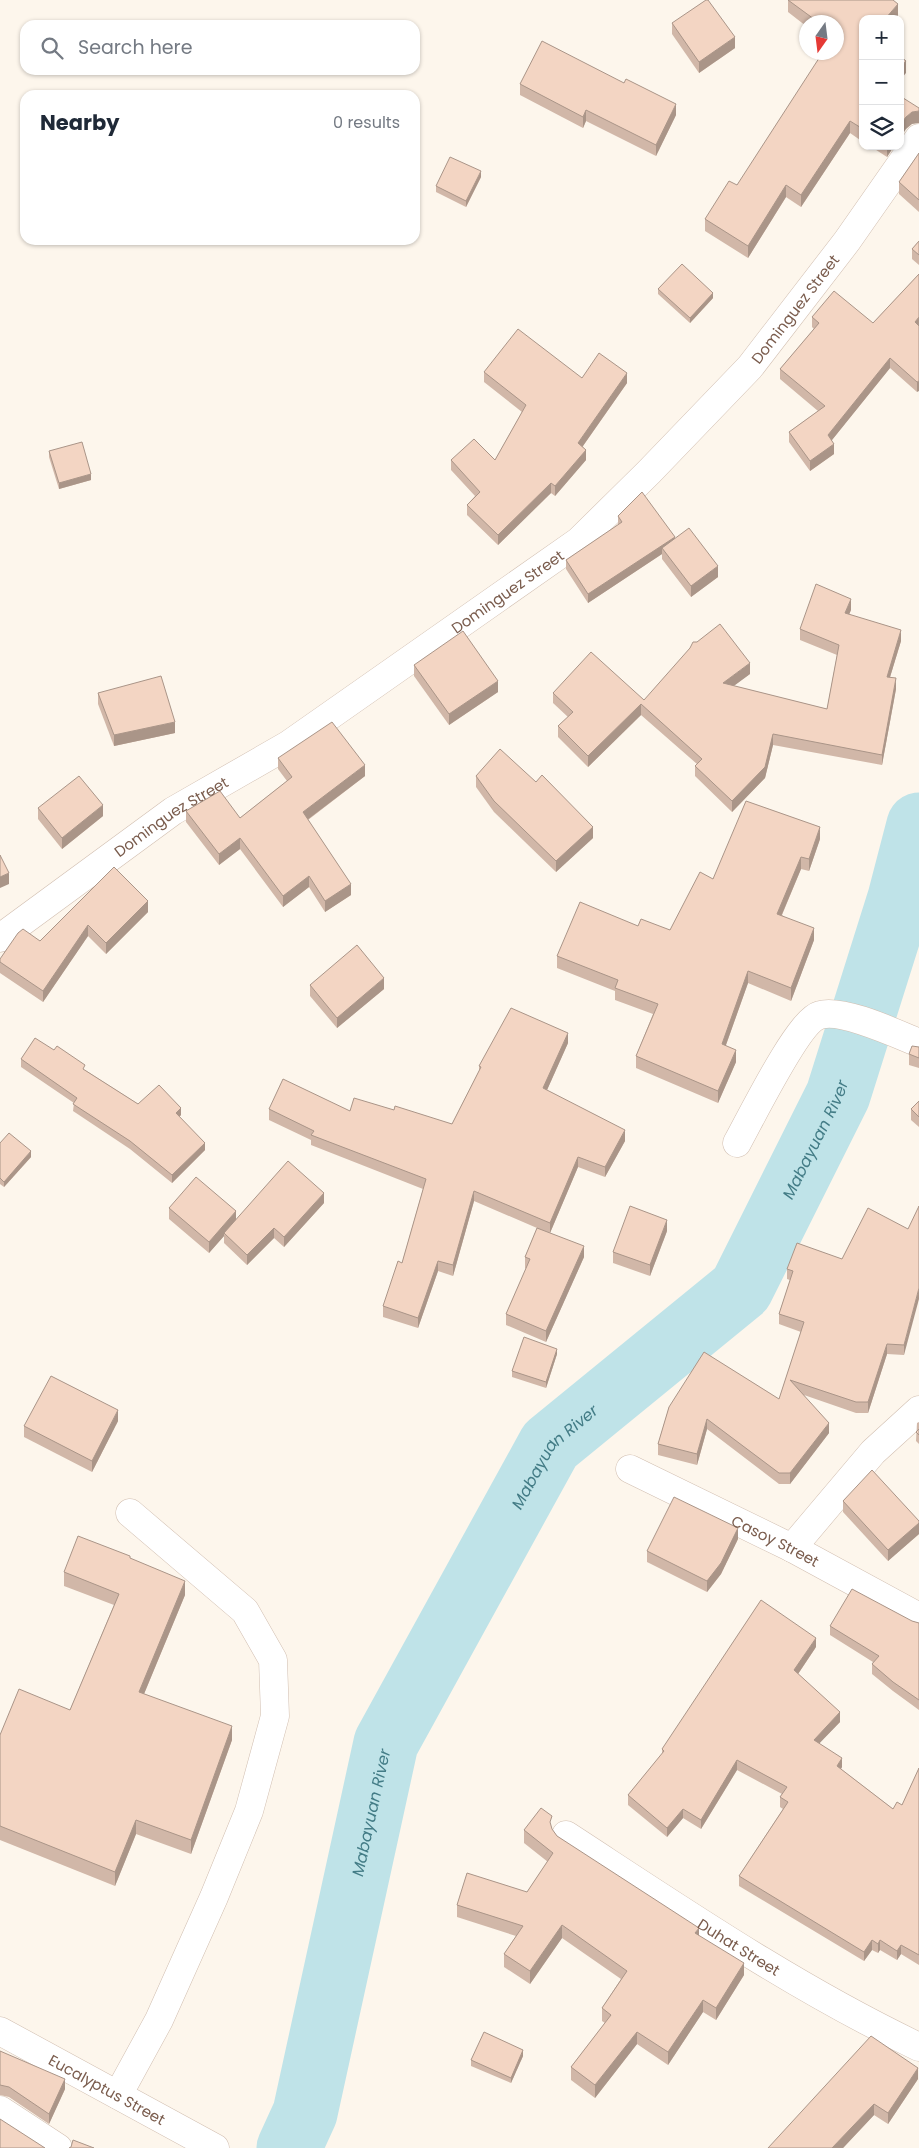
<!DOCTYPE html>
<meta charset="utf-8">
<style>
:root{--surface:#fff;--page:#f2f2f3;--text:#1f2937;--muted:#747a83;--line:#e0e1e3}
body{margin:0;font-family:Poppins,sans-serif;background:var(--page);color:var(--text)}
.controls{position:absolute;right:15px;top:15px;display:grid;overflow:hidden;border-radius:10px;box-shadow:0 1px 4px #0004}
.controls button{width:45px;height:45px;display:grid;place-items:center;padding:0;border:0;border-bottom:1px solid var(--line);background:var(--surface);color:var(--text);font:25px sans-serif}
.compass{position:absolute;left:799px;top:15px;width:45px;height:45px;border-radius:50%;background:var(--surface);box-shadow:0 1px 4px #0004;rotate:194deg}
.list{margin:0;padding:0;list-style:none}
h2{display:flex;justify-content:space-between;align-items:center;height:65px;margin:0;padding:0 20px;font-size:21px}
h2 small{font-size:16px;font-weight:400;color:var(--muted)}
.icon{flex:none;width:28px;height:28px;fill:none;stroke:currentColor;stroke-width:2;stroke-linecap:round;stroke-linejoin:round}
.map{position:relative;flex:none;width:919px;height:2148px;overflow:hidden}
.search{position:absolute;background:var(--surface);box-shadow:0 1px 4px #0004;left:20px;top:20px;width:400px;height:55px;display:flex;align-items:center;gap:12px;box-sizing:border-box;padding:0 18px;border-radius:15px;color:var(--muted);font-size:19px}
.panel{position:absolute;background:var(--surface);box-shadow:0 1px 4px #0004;left:20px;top:90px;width:400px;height:155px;border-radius:15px}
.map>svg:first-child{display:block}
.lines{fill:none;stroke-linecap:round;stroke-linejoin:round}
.river{stroke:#bfe3e8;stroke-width:65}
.minor-casing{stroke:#d1beb0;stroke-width:29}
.minor{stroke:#fff;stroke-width:28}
.wall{fill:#d1b7a8}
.shaded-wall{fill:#aa9588}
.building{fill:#f3d5c3;stroke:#aa9588}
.labels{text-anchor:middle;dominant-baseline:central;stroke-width:5;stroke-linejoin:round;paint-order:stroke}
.street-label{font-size:15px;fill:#7a5c4d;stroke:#fffaf3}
.water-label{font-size:16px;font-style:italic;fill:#437c86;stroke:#fffaf3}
</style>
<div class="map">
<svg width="919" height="2148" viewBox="0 0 919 2148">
<rect width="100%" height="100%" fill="#fdf6ec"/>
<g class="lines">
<path class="river" id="s1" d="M289,2148l16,-35 81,-370 164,-298 191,-156 97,-194 62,-197 19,-73"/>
<defs>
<g id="minor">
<path id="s2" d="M0,938l173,-127 115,-66 291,-204 70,-69 101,-105 97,-126 72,-103"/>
<path d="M737,1143c13,-23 61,-122 83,-128 22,-7 77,19 99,28"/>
<path id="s3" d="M630,1469l162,79 127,69"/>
<path d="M792,1548l81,-96 46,-42"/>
<path id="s4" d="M566,1835c115,75 229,153 353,212"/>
<path id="s5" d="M0,2031l215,117"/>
<path d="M118,2095l41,-75 55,-123 35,-86 26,-95 -2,-56 -28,-49 -115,-98"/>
<path d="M0,2110l58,38"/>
</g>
</defs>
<use href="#minor" class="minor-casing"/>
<use href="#minor" class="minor"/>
</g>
<g class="wall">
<path d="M788,0l110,16 -3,3h-32v123l-13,-9 -49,74 -15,-10 -38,61 -43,-27v-12l32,-34 99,-133v-30h-30v4l-18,-14z"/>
<path d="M672,23l63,25 -36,25 -27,-39z"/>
<path d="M520,84l156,31 -20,41 -70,-35 -3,7 -63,-33z"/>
<path d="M870,146h24l-7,11z"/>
<path d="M919,153v59l-20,-18v-12z"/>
<path d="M481,177l-15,30 -30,-15v-6z"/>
<path d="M919,241v24l-7,-6v-10z"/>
<path d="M919,274l-2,118 -27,-24 -59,73 3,13 -24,17 -21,-29v-10l29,-21 -38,-32v-10l34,-40 -2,-2v-10l61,6z"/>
<path d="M658,289l55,9 -23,25 -32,-29z"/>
<path d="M484,372l98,6 45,5 -44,63 3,14 -31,36 -4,-3 -53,52 -31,-30v-10l8,-9 -24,-26v-10h44l27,-48 -38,-30z"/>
<path d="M49,451l42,29 -32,9 -10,-32z"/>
<path d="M618,516l57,22 43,39 -27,20 -29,-38v-5l-74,49 -22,-34v-9l52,-35z"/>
<path d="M851,610l-2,4 52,27 -11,36 6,12 -14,76 -109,-20 -8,33 -33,34 -37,-36v-10l2,-2 -56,-49 -53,52 -30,-30v-11l10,-9 -15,-14v-10l91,7 106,-26 -17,12 94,23 10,-54 -37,-15v-11z"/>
<path d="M414,665l84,27 -49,33 -35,-49z"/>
<path d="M98,693l77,40 -61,13 -16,-42z"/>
<path d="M278,758l87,18 -57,44 43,75 -26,17 -16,-25 -26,20 -43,-58 -21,16 -33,-43v-11l54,7 47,-37 -9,-12z"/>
<path d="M476,776l117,62 -37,34 -62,-60 -18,-25z"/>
<path d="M38,808l65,8 -41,33 -24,-30z"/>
<path d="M820,839l-11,32 -8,-2 -19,46 32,25 -23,61 -43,-18 -22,62 10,17 -18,41 -82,-35v-12l17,-42 -38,-14v-9l-58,-23v-12l81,-30 32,4 43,-51z"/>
<path d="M114,867l34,45 -42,42 -18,-18 -45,66 -43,-29v-14l40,-18z"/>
<path d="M310,985l74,4 -47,39 -27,-32z"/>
<path d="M568,1043l-21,47 78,51 -20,36 -27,-10 -28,66 34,24 -38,85 -40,-17v-11l20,-45 -1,-1v-11l12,-29 -63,-27 -21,75 -15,-5 -20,57 -35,-11v-11l19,-43 21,-74 -112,-44v-5l-42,-20v-11l81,2 44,-1 58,14 27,-53v-5z"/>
<path d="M919,1047v21l-10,-3v-11z"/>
<path d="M21,1059l64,11 53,34 43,11 -2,2 26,33 -33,33 -42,-34 -57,-38 1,-8 -53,-36z"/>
<path d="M919,1101v26l-8,-7v-11z"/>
<path d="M0,1143l31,14 -27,30 -4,-3z"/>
<path d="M324,1203l-40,44 -10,-9 -27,27 -23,-22v-7l-15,17 -40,-34v-11l67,12z"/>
<path d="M908,1229l-4,126 -17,-1 -19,59h-12l-52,-18 25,38 -39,51h-11l-72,-55 -10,36 -39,-10v-11l11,-37 110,-8 22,-67 -22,-8v-10l11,-34 -3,-1v-10l55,-10z"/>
<path d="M667,1231l-17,45 -37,-13v-11z"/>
<path d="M557,1354l-11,34 -34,-11v-6z"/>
<path d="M118,1421l-26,51 -68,-35v-11z"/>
<path d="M919,1422v22l-3,-3 1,-18z"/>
<path d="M843,1501l76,20v13l-31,27 -45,-49z"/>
<path d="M738,1539l-17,35 -14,18 -60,-30v-11z"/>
<path d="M130,1558l55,37 -41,99 88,46 -41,114 -55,-20 -21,52 -115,-46v-105l70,-25 44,-105 -50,-19v-14z"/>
<path d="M912,1621l7,2v87l-26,-19 -21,-17v-10l1,-2 -43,-27v-9z"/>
<path d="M816,1647l-18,27 42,48 -21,21 23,24 -1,2 52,40 9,-4 17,-37v197l-18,-11 -4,6 -17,-10 -2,3 -6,-3 -8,11 -125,-75v-10l44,-67 -3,-2v-10l2,-3 -45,-24 -36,59 -18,-11 -16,19 -39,-32v-10l34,-41v-5z"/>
<path d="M552,1829l5,7 142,100 45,39 -28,45 -13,-8 -35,53 -31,-21 -42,54 -24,-18v-13l34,-44 -3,-2v-13l19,-29 -59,-41 -32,46 -26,-17v-13l12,-18 -59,-19v-12l70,-13 21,-30 -24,-19v-13z"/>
<path d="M0,2051l65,38 -16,35 -40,-27 -9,-2z"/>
<path d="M523,2056l-12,27 -40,-17v-6z"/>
<path d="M918,2079l-30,45 -14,-9 -31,33h-75z"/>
</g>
<g class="shaded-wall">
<path d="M898,4v12l-3,3h-10z"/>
<path d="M735,37v11l-36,25v-11z"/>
<path d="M906,61v12l-6,7v-12z"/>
<path d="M676,104v11l-20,41v-11z"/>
<path d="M586,110v11l-3,7v-11z"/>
<path d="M919,111v12l-7,1 -6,5 -6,9v-13l6,-8 6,-5z"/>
<path d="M850,121v12l-49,74v-12z"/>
<path d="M887,146h7l-7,11z"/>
<path d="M481,171v6l-15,30v-6z"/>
<path d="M786,185v12l-38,61v-12z"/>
<path d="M713,293v5l-23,25v-5z"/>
<path d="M919,317v10l-4,-5z"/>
<path d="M890,358v10l-62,77v-10z"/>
<path d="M627,373v10l-49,70v-10z"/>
<path d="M919,381v10l-2,1v-10z"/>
<path d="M834,444v10l-24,17v-10z"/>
<path d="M586,450v10l-31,36v-10z"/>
<path d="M91,474v6l-32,9v-6z"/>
<path d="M551,483v10l-53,52v-10z"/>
<path d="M675,537v9l-13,2v6l-74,49v-9z"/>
<path d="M718,566v11l-27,20v-11z"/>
<path d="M851,599v11l-6,14v-11z"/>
<path d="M901,630v11l-14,46v-10z"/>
<path d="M750,663v11l-27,20v-11z"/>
<path d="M896,678v11l-14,76v-10z"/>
<path d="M498,681v11l-49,33v-11z"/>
<path d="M641,704v11l-53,52v-11z"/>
<path d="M175,722v11l-61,13v-11z"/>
<path d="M773,734v11l-8,33 -33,34v-11z"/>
<path d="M365,765v11l-62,47v-11z"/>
<path d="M103,805v11l-41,33v-11z"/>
<path d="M593,827v11l-37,34v-11z"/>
<path d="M820,827v12l-11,32v-12z"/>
<path d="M240,838v11l-21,16v-11z"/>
<path d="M801,857v12l-24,57v-12z"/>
<path d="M9,873v11l-9,4v-11z"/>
<path d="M309,876v11l-26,20v-11z"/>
<path d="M351,884v11l-26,17v-11z"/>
<path d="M148,901v11l-42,42v-11z"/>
<path d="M88,925v11l-45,66v-11z"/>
<path d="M814,928v12l-23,61v-13z"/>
<path d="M748,971v12l-26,73v-12z"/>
<path d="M384,978v11l-47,39v-10z"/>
<path d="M568,1033v10l-25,56v-11z"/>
<path d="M736,1050v12l-18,41v-12z"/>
<path d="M181,1108v7l-5,5v-7z"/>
<path d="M625,1130v11l-20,36v-10z"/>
<path d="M205,1143v7l-33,33v-8z"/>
<path d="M31,1151v6l-27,30v-5z"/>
<path d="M578,1157v10l-28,66v-10z"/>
<path d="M474,1191v10l-21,75v-11z"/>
<path d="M324,1193v10l-40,44v-10z"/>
<path d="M236,1211v11l-12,11v3l-15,17v-11z"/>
<path d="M667,1220v11l-17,45v-11z"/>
<path d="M274,1228v10l-27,27v-10z"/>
<path d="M584,1246v11l-38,85v-11z"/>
<path d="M438,1261v10l-20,57v-10z"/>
<path d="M919,1288v11l-15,56v-10z"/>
<path d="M887,1344v10l-19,59v-11z"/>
<path d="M557,1349v5l-11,34v-6z"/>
<path d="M118,1410v11l-26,51v-11z"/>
<path d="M707,1419v10l-10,36v-11z"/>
<path d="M829,1423v10l-39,51v-11z"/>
<path d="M919,1523v11l-31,27v-11z"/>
<path d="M738,1528v11l-17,35 -14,18v-11z"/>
<path d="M185,1581v14l-46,111v-14z"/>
<path d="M816,1638v9l-22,33v-10z"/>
<path d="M840,1712v10l-26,27v-9z"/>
<path d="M232,1726v14l-41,114v-14z"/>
<path d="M842,1758v9l-5,8v-9z"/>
<path d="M737,1760v10l-36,59v-9z"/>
<path d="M683,1809v9l-16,19v-9z"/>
<path d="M136,1820v14l-21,52v-14z"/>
<path d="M562,1925v13l-32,46v-13z"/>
<path d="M699,1928v12l-4,-7z"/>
<path d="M872,1940v10l-8,11v-9z"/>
<path d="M880,1940v10l-2,3v-9z"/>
<path d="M901,1945v9l-4,6v-9z"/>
<path d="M744,1963v12l-28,45v-12z"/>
<path d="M703,2000v12l-35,53v-13z"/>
<path d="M637,2032v12l-42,54v-13z"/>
<path d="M523,2050v6l-12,27v-5z"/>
<path d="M918,2068v11l-30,45v-11z"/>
<path d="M65,2079v10l-16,35v-10z"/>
<path d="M874,2104v11l-31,33h-11z"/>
</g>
<g class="building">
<path d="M706,0h2l27,37 -36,25 -27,-39z"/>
<path d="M788,0h105l5,4 -13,15h-22v110l-13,-8 -49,74 -15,-10 -38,61 -43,-27 24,-38 8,4 86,-133h13v-30h-18z"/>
<path d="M542,41l82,42 2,-4 50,25 -20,41 -70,-35 -3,7 -63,-33z"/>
<path d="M900,56l6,5 -6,7z"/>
<path d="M900,96l19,12v3l-7,1 -6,5 -6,8z"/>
<path d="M919,153v47l-20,-18z"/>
<path d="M450,157l31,14 -15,30 -30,-15z"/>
<path d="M919,241v14l-7,-6z"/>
<path d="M682,264l31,29 -23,25 -32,-29z"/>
<path d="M919,274v43l-4,5 4,4v55l-2,1 -27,-24 -62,77 6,9 -24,17 -21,-29 36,-26 -45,-37 39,-46 -7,-6 22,-26 39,32z"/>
<path d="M518,329l64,49 17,-25 28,20 -49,70 8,7 -31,36 -4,-3 -53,52 -31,-30 13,-13 -29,-32 23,-21 21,21 31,-55 -42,-33z"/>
<path d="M82,442l9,32 -32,9 -10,-32z"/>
<path d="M642,492l33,45 -87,57 -22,-34 56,-38 -4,-6z"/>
<path d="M689,528l29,38 -27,20 -29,-38z"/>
<path d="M816,584l35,15 -6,14 56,17 -14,47 9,1 -14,77 -109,-21 -8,33 -33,34 -37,-35 7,-7 -61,-55 -53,52 -30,-30 15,-14 -20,-19 38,-41 53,48 46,-52 3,-6h4l23,-18 30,39 -27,20 104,26 12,-64 -39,-16z"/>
<path d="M463,631l35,50 -49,33 -35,-49z"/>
<path d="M161,676l14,46 -61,13 -16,-42z"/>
<path d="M332,722l33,43 -62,47 48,72 -26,17 -16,-25 -26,20 -43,-58 -21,16 -33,-43 34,-20 20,27 52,-41 -14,-19z"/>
<path d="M500,749l36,33 6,-7 51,52 -37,34 -62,-60 -18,-25z"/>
<path d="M79,776l24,29 -41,33 -24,-30z"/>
<path d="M746,801l74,26 -11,32 -8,-2 -24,57 37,14 -23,60 -43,-17 -26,73 14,6 -18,41 -82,-35 22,-52 -43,-16 3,-8 -61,-24 23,-54 58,24 3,-7 29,11 30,-58 13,7z"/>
<path d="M0,855l9,18 -9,4z"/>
<path d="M114,867l34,34 -42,42 -18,-18 -45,66 -43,-29v-3l18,-26 5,-4 17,12z"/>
<path d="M357,945l27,33 -47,40 -27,-33z"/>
<path d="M511,1008l57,25 -25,55 82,42 -20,37 -27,-10 -28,66 -76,-32 -21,74 -15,-4 -20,57 -35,-12 15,-45 4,2 24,-84 -115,-44 3,-4 -45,-22 14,-30 67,32 4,-13 40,12 1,-4 57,18 29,-57 -2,-1z"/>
<path d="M35,1038l19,12 3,-4 28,19 -2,4 55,35 21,-19 22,23 -5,5 29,30 -33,32 -42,-34 -57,-37 4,-6 -56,-39z"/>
<path d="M912,1046l7,1v11l-10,-4z"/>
<path d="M919,1101v16l-8,-8z"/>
<path d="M9,1133l22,18 -27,31 -4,-4v-35z"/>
<path d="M288,1161l36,32 -40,44 -10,-9 -27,27 -23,-22z"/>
<path d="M196,1177l40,34 -27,31 -40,-34z"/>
<path d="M630,1206l37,14 -17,45 -37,-13z"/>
<path d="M919,1206v82l-15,57 -17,-1 -19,58h-12l-66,-22 39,43 -39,50h-11l-72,-54 -10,35 -39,-10 11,-37 35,-55 75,47 25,-77 -25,-8 14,-43 -6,-2 10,-26 45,16 26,-51 40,21z"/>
<path d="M537,1228l47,18 -38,85 -40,-17 24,-55 -5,-2z"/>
<path d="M524,1337l33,12 -11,33 -34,-11z"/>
<path d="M51,1376l67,34 -26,51 -68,-35z"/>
<path d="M919,1429v6l-3,-3z"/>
<path d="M872,1470l47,51v2l-31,27 -45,-49z"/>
<path d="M674,1497l64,31 -17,35 -14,18 -60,-30z"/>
<path d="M78,1536l52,20v2l55,23 -46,111 93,34 -41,114 -55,-20 -21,52 -115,-46v-91l19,-46 51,21 49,-116 -55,-22z"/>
<path d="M852,1589l60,32 7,2v77l-26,-18 -21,-18 7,-8 -49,-30z"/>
<path d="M761,1600l55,38 -22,32 46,42 -26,28 28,18 -5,8 56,43 4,-7 5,3 17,-37v187l-18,-10 -4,6 -17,-11 -2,4 -6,-4 -8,12 -125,-76 49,-74 -8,-5 7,-10 -50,-27 -36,60 -18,-11 -16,19 -39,-33 36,-44 -2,-2z"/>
<path d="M541,1808l11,8 -2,6 2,7 5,7 142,92 -4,5 49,30 -28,45 -13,-8 -35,52 -31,-20 -42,53 -24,-18 40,-52 -9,-7 25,-37 -65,-46 -32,46 -26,-17 19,-28 -66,-21 10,-32 60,19 26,-39 -29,-23z"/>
<path d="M484,2032l39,18 -12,28 -40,-18z"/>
<path d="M871,2036l47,32 -30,45 -14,-9 -42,44h-64z"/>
<path d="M0,2051l65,28 -16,35 -40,-27 -9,-2z"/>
<path d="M0,2119l45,29h-45z"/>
<path d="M73,2140l21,8h-25l2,-1z"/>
</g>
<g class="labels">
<g class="street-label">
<text stroke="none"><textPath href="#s2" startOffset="1020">Dominguez Street</textPath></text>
<text stroke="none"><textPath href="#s2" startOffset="615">Dominguez Street</textPath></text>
<text stroke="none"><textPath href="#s2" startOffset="210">Dominguez Street</textPath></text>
<text stroke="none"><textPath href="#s3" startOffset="162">Casoy Street</textPath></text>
<text stroke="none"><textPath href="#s4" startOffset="206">Duhat Street</textPath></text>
<text stroke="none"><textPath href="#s5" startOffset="122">Eucalyptus Street</textPath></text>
</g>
<g class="water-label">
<text stroke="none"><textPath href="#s1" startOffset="1171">Mabayuan River</textPath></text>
<text stroke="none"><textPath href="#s1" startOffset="751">Mabayuan River</textPath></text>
<text stroke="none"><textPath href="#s1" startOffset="346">Mabayuan River</textPath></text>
</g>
</g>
</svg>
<div class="controls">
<button>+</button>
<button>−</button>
<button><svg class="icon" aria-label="layers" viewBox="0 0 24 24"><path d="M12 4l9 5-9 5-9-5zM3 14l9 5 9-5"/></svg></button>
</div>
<svg class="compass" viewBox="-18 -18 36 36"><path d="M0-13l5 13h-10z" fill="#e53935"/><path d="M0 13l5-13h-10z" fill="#747a83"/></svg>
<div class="search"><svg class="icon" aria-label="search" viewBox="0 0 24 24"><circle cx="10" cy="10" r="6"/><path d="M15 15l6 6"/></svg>Search here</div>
<section class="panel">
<h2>Nearby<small>0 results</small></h2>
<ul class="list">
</ul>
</section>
</div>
